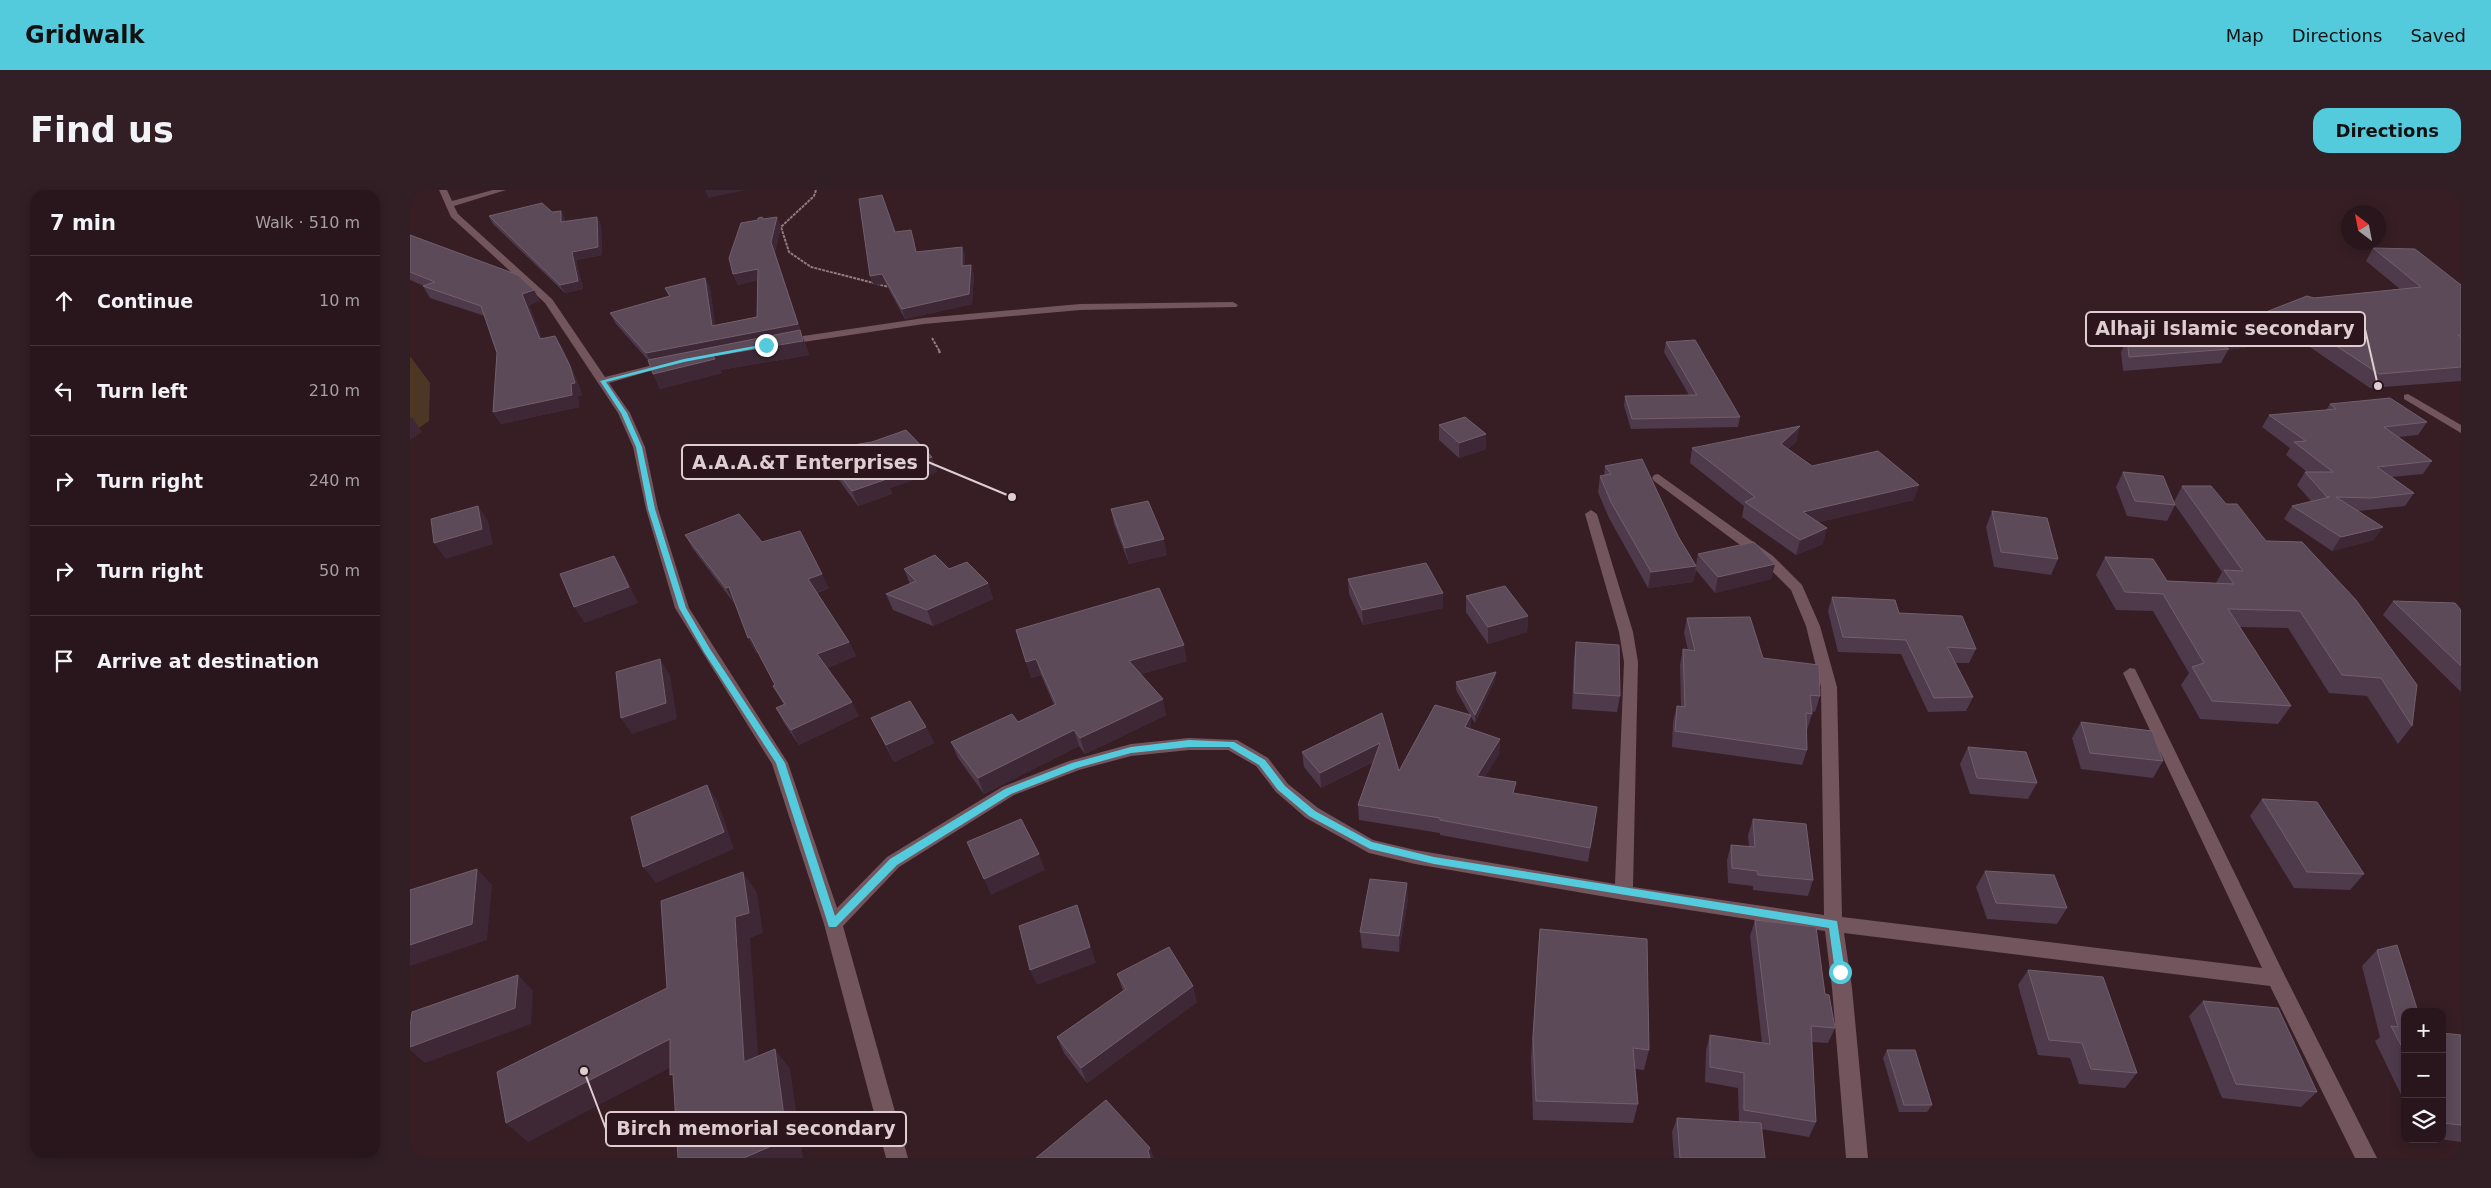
<!DOCTYPE html>
<meta charset="utf-8">
<style>
:root{--surface:#29161c;--page:#311f25;--text:#f1f3f6;--muted:#a59fa3;--line:#45353b;--accent:#54cadd}
body{margin:0;font-family:"DejaVu Sans",sans-serif;background:var(--page);color:var(--text)}
.controls{position:absolute;right:15px;bottom:15px;display:grid;overflow:hidden;border-radius:10px;box-shadow:0 2px 12px #0003}
.controls button{width:45px;height:45px;display:grid;place-items:center;padding:0;border:0;border-bottom:1px solid var(--line);background:var(--surface);color:var(--text);font:25px sans-serif}
.compass{position:absolute;left:1931px;top:15px;width:45px;height:45px;border-radius:50%;background:var(--surface);box-shadow:0 2px 12px #0003;rotate:328deg}
.stop{position:absolute;width:15px;height:15px;margin:-11px;border:4px solid #54cadd;border-radius:50%;background:#fff}
.stop.end{background:#54cadd;border-color:#fff;box-shadow:0 1px 5px #0008}
.list{margin:0;padding:0;list-style:none}
h2{display:flex;justify-content:space-between;align-items:center;height:65px;margin:0;padding:0 20px;font-size:21px}
h2 small{font-size:16px;font-weight:400;color:var(--muted)}
.list li{display:grid;grid-template-columns:32px 1fr auto;gap:15px;align-items:center;box-sizing:border-box;height:90px;padding:0 20px;border-top:1px solid var(--line)}
.list b{display:block;font-size:19px;white-space:nowrap}
.list em{font-size:16px;font-style:normal;color:var(--muted)}
.icon{flex:none;width:28px;height:28px;fill:none;stroke:currentColor;stroke-width:2;stroke-linecap:round;stroke-linejoin:round}
.map{position:relative;flex:none;width:2051px;height:968px;overflow:hidden;border-radius:15px}
header{display:flex;align-items:center;gap:30px;box-sizing:border-box;height:70px;padding:0 25px;background:var(--accent);color:#111}
header strong{font-size:24px}
nav{display:flex;gap:28px;margin-inline-start:auto;font-size:18px}
.intro{display:flex;align-items:center;justify-content:space-between;box-sizing:border-box;height:120px;padding:0 30px}
h1{margin:0;font-size:35px}
.button{padding:12px 22px;border-radius:15px;background:var(--accent);color:#111;font-size:18px;font-weight:700}
main{display:flex;gap:30px;padding:0 30px}
aside{flex:1;background:var(--surface);border-radius:15px;box-shadow:0 2px 12px #0003}
.map>svg:first-child{display:block}
.green{fill:#4c3724}
.lines{fill:none;stroke-linecap:round;stroke-linejoin:round}
.path-far1{stroke:#907b81;stroke-width:2;stroke-dasharray:3 1;stroke-linecap:butt}
.path{stroke:#907b81;stroke-width:2.5;stroke-dasharray:4 2;stroke-linecap:butt}
.minor{fill:#72555d;fill-rule:evenodd}
.wall{fill:#4e3a4b}
.shaded-wall{fill:#3e2836}
.building{fill:#5d4a59;stroke:#725e6c}
.route{fill:#54cadd}
.leader{fill:none;stroke:#decdd1;stroke-width:2}
.callout-dot{fill:#decdd1;stroke:#2c151c;stroke-width:2}
.callout{fill:#2c151c;stroke:#decdd1;stroke-width:2}
.callout-label{font-size:19px;text-anchor:middle;font-weight:bold;fill:#decdd1}
</style>
<header>
<strong>Gridwalk</strong>
<nav><a>Map</a><a>Directions</a><a>Saved</a></nav>
</header>
<div class="intro"><h1>Find us</h1><a class="button">Directions</a></div>
<main>
<aside>
<h2>7 min<small>Walk · 510 m</small></h2>
<ul class="list">
<li><svg class="icon" aria-label="ahead" viewBox="0 0 24 24"><path d="M12 20V5M6 11l6-6 6 6"/></svg><div><b>Continue</b></div><em>10 m</em></li>
<li><svg class="icon" aria-label="left" viewBox="0 0 24 24"><path d="M17 20v-9H6M10 6l-5 5 5 5"/></svg><div><b>Turn left</b></div><em>210 m</em></li>
<li><svg class="icon" aria-label="right" viewBox="0 0 24 24"><path d="M7 20v-9h11M14 6l5 5-5 5"/></svg><div><b>Turn right</b></div><em>240 m</em></li>
<li><svg class="icon" aria-label="right" viewBox="0 0 24 24"><path d="M7 20v-9h11M14 6l5 5-5 5"/></svg><div><b>Turn right</b></div><em>50 m</em></li>
<li><svg class="icon" aria-label="arrive" viewBox="0 0 24 24"><path d="M6 21V4h12l-3 4 3 4H6"/></svg><div><b>Arrive at destination</b></div></li>
</ul>
</aside>
<div class="map">
<svg width="2051" height="968" viewBox="0 0 2051 968">
<rect width="100%" height="100%" fill="#371e25"/>
<path class="green" d="M0,166l20,27 -1,38 -19,13z"/>
<g class="lines">
<g class="path-far1">
<path d="M406,0l-2,6 -33,31 8,25 22,15 78,20"/>
<path d="M522,148l8,14"/>
</g>
<path class="path" d="M529,161l1,2"/>
<g class="minor">
<path d="M29,0h8l5,11 41,-11h13l-52,16 4,8 94,85 53,78 64,-16 5,3 -65,19 21,30 15,34 13,62 31,99 99,155 49,145 50,-51 115,-70 67,-26 62,-17 58,-6 48,2 31,18 20,26 30,24 55,32 42,10 200,34 9,-222 -5,-30 -34,-118 6,-4 6,4 36,118 5,30 -5,225 191,28 -3,-228 -15,-61 -15,-36 -28,-28 -109,-81 -2,-3 2,-3 4,-1 115,82 29,29 18,41 17,61 5,230 420,51 -139,-295 7,-5 5,1 148,303 94,186h-22l-85,-172 -426,-53 8,55 16,170h-22l-14,-170 -7,-57 -201,-31 -209,-36 -46,-11 -63,-35 -30,-26 -20,-26 -28,-16h-39l-58,6 -52,14 -65,25 -115,72 -56,59 65,232h-22l-62,-234 -52,-160 -97,-156 -29,-99 -13,-62 -15,-34 -73,-110 -94,-86z"/>
<path d="M823,112l5,3 -2,2 -156,3 -156,14 -141,21 -5,-3 5,-3 141,-21 156,-14z"/>
<path d="M1998,204l53,31v8l-57,-34v-4z"/>
</g>
</g>
<g class="wall">
<path d="M142,22l13,6v4l36,2 1,31 -26,5 7,29 -18,4 -72,-69 -4,-8z"/>
<path d="M367,27l4,10 -6,25 27,83 7,20 -89,15 2,3 -62,16 -12,-29 -32,-36 -6,-11 59,-17 -4,-8 40,-10 5,10 5,37 42,-8v-37l-19,5 -5,-11 30,-55z"/>
<path d="M485,42l19,7 2,13 46,-5 3,9v10l9,9 -2,29 -67,15 -19,-35 -12,1 -4,-9z"/>
<path d="M0,45l130,66 -11,4 13,34 20,8 14,31 6,17 -4,1 1,11 -78,17 -8,-12 4,-59 -12,-37 -55,-18 -7,-12h1l-14,-6z"/>
<path d="M1963,58l88,37v96l-91,7 -72,-49 -70,11 -7,13 -98,8 -2,-19 6,-14 91,3 7,-13 89,-30 86,-9 -34,-28z"/>
<path d="M1256,152l74,75 -2,10 -107,2 -7,-23 1,-10 64,-1 -25,-43z"/>
<path d="M1920,214l97,18 -9,13 -19,2 33,24 -9,13 -31,3 22,16 -9,13 -47,5 16,29 -42,11 -48,-32 8,-13 19,-5 -14,-16 8,-13h2l-21,-17 4,-7 -28,-21 7,-12 57,-5z"/>
<path d="M1029,235l47,24 -27,9 -20,-18z"/>
<path d="M1387,251l-9,8 24,17 102,34 -95,22 4,22 -27,11 -54,-38 2,-11 -54,-43 2,-15z"/>
<path d="M411,260l111,7 5,15 -47,16 2,6 -34,12 -30,-41z"/>
<path d="M1195,276l73,70 18,29 2,-11 77,10 -4,15 -56,14 -19,-23 -3,12 -45,6 -39,-70 -11,-26 2,-16h4z"/>
<path d="M1713,282l51,30 8,-16 44,18 40,37 36,1 110,184 -14,18 -31,-48 -38,-3 -41,-65 -48,-1 51,79 -13,18 -78,-5 -19,-34 8,-12 -36,-62 -37,-1 -20,-35 9,-18 62,24 49,2 6,-11 -47,-67 -8,16 -40,-5 -11,-29z"/>
<path d="M701,319l56,46 -38,9 -15,-40z"/>
<path d="M1582,321l66,48 -7,16 -57,-8 -8,-40z"/>
<path d="M275,345l77,7 67,46 -12,5 32,49 7,14 -29,12 32,48 -60,29 -15,-22 -8,-15 8,-3 -11,-19 2,-1 -17,-33 -2,1 -8,-15 -14,-36v1l-41,-54z"/>
<path d="M494,379h45l39,14 5,16 -60,27 -40,-16 -7,-16 24,-10z"/>
<path d="M938,389l95,29 -80,17 -14,-31z"/>
<path d="M1056,406l62,20 -1,16 -39,12 -22,-32z"/>
<path d="M1422,407l67,16 77,36 -7,14h-14l18,34 -7,14 -38,1 -27,-58 -63,-2 -10,-41z"/>
<path d="M1983,411l68,9v82l-78,-77z"/>
<path d="M1277,428l76,40 57,38 -5,16 -4,-1 1,3 -5,16v20l-5,15 -130,-18 1,-25 4,-16 4,1 -1,-42 3,-16 5,1 -4,-17z"/>
<path d="M606,440l171,31 -46,13 25,41 -81,39 -6,-8 -95,48 -26,-36 -7,-16 67,-20 36,-17 -13,-30 -10,3z"/>
<path d="M1166,452l44,54 -3,16 -45,-3 2,-51z"/>
<path d="M1086,482l-1,8 -20,43 -4,-6v12l29,10 -1,15 -14,23 30,17 80,28 -7,40 -148,-27v-2l-81,-13 -1,-15 15,-43 -52,26 -17,-21 -2,-15 80,-39 17,58 71,-56 -14,-25v-8z"/>
<path d="M461,528l55,9 8,16 -40,19z"/>
<path d="M1671,532l82,39 -10,17 -72,-9 -9,-31z"/>
<path d="M1558,557l69,36 -9,16 -58,-5 -10,-30z"/>
<path d="M1852,609l102,75 -14,16 -56,-2 -44,-72z"/>
<path d="M1343,629l60,61 -5,16 -55,-6v-4l-25,-3 -1,-23 4,-15 18,2 -1,-12z"/>
<path d="M1575,681l82,37 -10,16 -70,-5 -11,-32z"/>
<path d="M998,709l-9,53 -37,-4 -2,-16z"/>
<path d="M1345,730l70,74 10,34 -7,15 -16,-1 4,80 -7,15 -48,-8 4,29h-91l-2,-26 5,-14 62,4 -1,-34 -33,-6 1,-32 4,-15 52,8 -12,-107z"/>
<path d="M1130,739l109,121 -5,20 -9,-1 3,35 -5,19 -100,-3 -2,-62 7,-108z"/>
<path d="M1967,760l28,62v91l-30,-62 5,-4 -18,-71z"/>
<path d="M1618,780l109,103 -12,15 -46,-4 -9,-26 -32,-3 -20,-70z"/>
<path d="M707,784l80,28 -110,81 -23,-30 -7,-16 66,-46z"/>
<path d="M1793,811l114,91 -16,15 -79,-9 -33,-82z"/>
<path d="M2032,843l19,2v107l-21,-3h2z"/>
<path d="M1477,860l45,55 -5,7h-28l-16,-54z"/>
</g>
<g class="shaded-wall">
<path d="M295,0h41l-38,8z"/>
<path d="M151,21l4,7v12l-4,-8z"/>
<path d="M187,27l4,7 1,31 -26,5 7,29 -18,4 -5,-8 12,-33z"/>
<path d="M367,27l4,10 -6,25 27,83 7,20 -89,15 -7,-14 -61,8 -6,-11 152,-29 -27,-82z"/>
<path d="M552,57l3,9v20l-3,-10z"/>
<path d="M561,75l3,10 -2,29 -67,15 -3,-10z"/>
<path d="M348,79l4,10 -24,6 -5,-11z"/>
<path d="M472,84l4,10 -12,1 -4,-9z"/>
<path d="M295,88l5,10 7,49 -5,-11z"/>
<path d="M124,100l6,11 -11,4 18,46 -7,-12 -18,-45z"/>
<path d="M1896,136l-8,13 -70,11 1,-1h-8l6,-12z"/>
<path d="M145,146l7,11 14,31 6,17 -4,1 1,11 -78,17 -8,-12z"/>
<path d="M305,169l7,14 -62,16 -7,-15z"/>
<path d="M2,227l10,15 -12,8v-22z"/>
<path d="M1390,236l-3,15 -20,18 4,-15z"/>
<path d="M1076,244v15l-27,9v-15z"/>
<path d="M522,267l5,15 -47,16 2,6 -34,12 -6,-15 31,-17z"/>
<path d="M1509,295l-5,15 -115,27 4,-15z"/>
<path d="M68,316l10,15 5,23 -47,15 -12,-16z"/>
<path d="M1973,337l-9,13 -42,11 9,-14z"/>
<path d="M1417,338l-4,16 -27,11 4,-15z"/>
<path d="M754,349l3,16 -38,9 -4,-16z"/>
<path d="M204,366l9,15 15,32 -53,20 -11,-16z"/>
<path d="M1365,374l-4,15 -56,14 3,-16z"/>
<path d="M1286,376l-3,16 -45,6 3,-16z"/>
<path d="M412,384l7,14 -14,5 -7,-14z"/>
<path d="M578,393l5,16 -60,27 -6,-16z"/>
<path d="M319,397l7,15 -2,1 -8,-15z"/>
<path d="M1033,403v15l-80,17 -1,-15z"/>
<path d="M1118,426l-1,16 -39,12v-17z"/>
<path d="M340,447l8,15 -2,1 -8,-15z"/>
<path d="M439,452l7,14 -31,13 -8,-15z"/>
<path d="M774,455l3,16 -54,15 -4,-15z"/>
<path d="M250,469l10,16 7,44 -45,15 -11,-16z"/>
<path d="M626,469l5,16 -10,3 -5,-16z"/>
<path d="M1086,482l-1,8 -20,43v-8z"/>
<path d="M753,509l3,16 -81,39 -5,-16z"/>
<path d="M442,512l7,14 -60,29 -8,-15z"/>
<path d="M1061,525v15l-6,-3z"/>
<path d="M516,537l8,16 -40,19 -8,-17z"/>
<path d="M664,540l5,16 -95,48 -6,-16z"/>
<path d="M1090,549l-1,15 -22,37v-15z"/>
<path d="M970,553v15l-59,30 -1,-15z"/>
<path d="M297,595l11,17 16,47 -78,34 -13,-16z"/>
<path d="M629,664l6,16 -54,25 -7,-16z"/>
<path d="M67,679l15,16 -5,55 -77,26v-21z"/>
<path d="M333,682l14,21 6,40 -13,5 10,143 -16,-19 -9,-145z"/>
<path d="M997,693l1,16 -9,53v-16z"/>
<path d="M667,715l19,58 -59,22 -7,-15z"/>
<path d="M108,785l15,16 -2,33 -106,39 -15,-13v-3z"/>
<path d="M783,796l4,16 -110,81 -6,-15z"/>
<path d="M260,849l17,20 -159,83 -22,-19z"/>
<path d="M365,859l15,20 13,89h-59z"/>
<path d="M740,958l4,10h-4l-2,-7z"/>
</g>
<g class="building">
<path d="M472,5l13,37 16,-2 5,22 46,-5v19l9,-1 -2,29 -67,15 -20,-35 -12,2 -11,-77z"/>
<path d="M132,13l10,9 9,-1v11l36,-5 1,30 -26,5 6,29 -18,4 -71,-69z"/>
<path d="M352,27l1,2 14,-2 -6,25 27,82 -152,29 -36,-40 60,-17 -5,-8 40,-10 7,48 45,-9 1,-48 -25,5 -4,-16 12,-35 17,-3v-2z"/>
<path d="M0,45l108,40 16,15 -12,4 18,45 15,-3 15,30 5,17 -4,1 1,11 -79,17 4,-59 -16,-47 -58,-20 12,-4 -25,-10z"/>
<path d="M1963,58l42,1 46,36v50h-3l3,2v30l-82,7 -73,-48 -79,11 -2,-9 82,-32 7,2 107,-11z"/>
<path d="M1790,138l29,21 -100,8 -2,-19z"/>
<path d="M390,140l3,11 -90,15 2,3 -62,15 -5,-14z"/>
<path d="M1285,150l45,77 -108,2 -7,-23 72,-1 -31,-53z"/>
<path d="M1980,208l37,24 -43,5 48,34 -55,6 37,26 -43,5 -35,-1 47,30 -42,10 -49,-31 38,-9h-3l-22,-25h28l-39,-30 12,-1 -37,-26 67,-6 -6,-5z"/>
<path d="M1055,227l21,17 -27,9 -20,-18z"/>
<path d="M1390,236l-19,18 31,22 66,-15 41,34 -116,27 24,16 -27,12 -55,-38 10,-5 -63,-49z"/>
<path d="M496,240l26,27 -49,17 4,5 -35,12 -31,-41 51,-8z"/>
<path d="M1232,269l36,77 18,30 -45,6 -40,-70 -11,-26 11,-2 -6,-8z"/>
<path d="M1713,282l40,4 12,29 -40,-4z"/>
<path d="M1772,296h29l15,18h11l29,37 36,1 54,58 61,85 -5,41 -31,-48 -39,-3 -42,-64 -72,-2 63,97 -79,-5 -20,-34 12,-4 -41,-69 -38,-2 -20,-35 48,2 14,22 67,3 -10,-14 19,1z"/>
<path d="M738,311l16,38 -39,9 -14,-39z"/>
<path d="M68,316l4,23 -48,14 -3,-24z"/>
<path d="M1582,321l55,7 11,41 -57,-7z"/>
<path d="M329,324l23,28 38,-11 22,43 -14,5 41,63 -32,12 35,48 -61,28 -15,-22 9,-4 -12,-18 2,-1 -25,-48 -2,1 -19,-51 -3,1 -41,-53z"/>
<path d="M1344,352l21,22 -57,13 -20,-23z"/>
<path d="M525,365l14,14 18,-7 21,21 -61,27 -41,-16 30,-13 -12,-12z"/>
<path d="M204,366l15,31 -55,20 -14,-33z"/>
<path d="M1016,373l17,30 -81,17 -14,-31z"/>
<path d="M1095,396l23,30 -40,11 -22,-31z"/>
<path d="M749,398l25,57 -55,16 34,38 -83,39 -6,-8 -96,48 -27,-36 61,-28 6,8 38,-18 -20,-45 -10,3 -10,-32z"/>
<path d="M1422,407l63,3 4,13 63,3 14,33 -29,-2 26,50 -39,1 -28,-58 -63,-3z"/>
<path d="M1983,411l62,2 6,7v56z"/>
<path d="M1340,427l13,41 56,7 1,31 -10,-1 2,19 -6,-1 1,37 -132,-19 2,-25 8,1 -2,-58 12,2 -8,-33z"/>
<path d="M1166,452l43,3 1,51 -46,-3z"/>
<path d="M250,469l6,44 -45,15 -5,-46z"/>
<path d="M1086,482l-21,43 -19,-33z"/>
<path d="M500,511l16,26 -40,18 -15,-27z"/>
<path d="M1025,515l36,10 -6,12 35,12 -23,37 39,6 -3,11 84,14 -7,41 -150,-28v-2l-82,-13 22,-62 -60,30 -18,-21 80,-39 17,58z"/>
<path d="M1671,532l71,9 11,30 -73,-8z"/>
<path d="M1558,557l58,5 11,31 -60,-5z"/>
<path d="M297,595l17,47 -81,35 -12,-50z"/>
<path d="M1852,609l55,3 47,72 -57,-2z"/>
<path d="M611,629l18,35 -55,25 -17,-37z"/>
<path d="M1343,629l53,5 7,56 -55,-5 -1,-4 -25,-3 -1,-23 24,2z"/>
<path d="M67,679l-5,55 -62,21v-55z"/>
<path d="M1575,681l69,4 13,33 -71,-5z"/>
<path d="M333,682l6,41 -14,4 9,145 31,-13 12,90 -43,19h-66l-5,-84 -3,1v-36l-164,84 -9,-51 170,-84 -6,-87z"/>
<path d="M960,689l37,4 -8,53 -39,-4z"/>
<path d="M667,715l13,42 -60,23 -11,-44z"/>
<path d="M1345,730l61,7 9,67 4,1 6,33 -24,-2 5,96 -72,-12v-37l-34,-6v-32l60,9z"/>
<path d="M1130,739l107,10 2,111 -16,-2 5,56 -102,-3 -3,-63z"/>
<path d="M1987,755l21,67h-13v41l-14,-27 7,1 -21,-77z"/>
<path d="M759,757l24,39 -112,82 -24,-31 69,-48 -9,-15z"/>
<path d="M1618,780l75,7 34,96 -46,-4 -9,-26 -33,-3z"/>
<path d="M108,785l-3,33 -105,39v-20l2,-15z"/>
<path d="M1793,811l75,7 39,84 -81,-8z"/>
<path d="M2032,843l19,2v90l-19,-2z"/>
<path d="M1477,860h28l17,55h-28z"/>
<path d="M696,910l44,48 -2,3 2,7h-114z"/>
<path d="M1267,928l84,5 4,35h-85z"/>
</g>
<path class="route" d="M356,154l2,2 -84,16 -78,20 21,31 15,34 13,62 31,99 24,41 75,114 50,153 55,-57 115,-70 67,-26 59,-16 58,-7 45,2 31,18 20,26 30,25 57,31 62,15 403,64 8,51 -1,3 -4,1 -5,-4 -6,-44 -395,-64 -64,-15 -61,-33 -31,-26 -19,-25 -30,-18h-40l-58,6 -54,15 -66,26 -114,71 -61,62h-7l-53,-164 -72,-111 -25,-44 -31,-99 -12,-62 -15,-34 -21,-32 84,-22z"/>
<path class="leader" d="M1968 196L1955 139M602 307L518 272M174 881L196 939"/>
<g class="callout-dot">
<circle cx="1968" cy="196" r="5"/>
<circle cx="602" cy="307" r="5"/>
<circle cx="174" cy="881" r="5"/>
</g>
<g class="callout">
<rect x="1676" y="122" width="279" height="34" rx="5"/>
<rect x="272" y="255" width="246" height="34" rx="5"/>
<rect x="196" y="922" width="300" height="34" rx="5"/>
</g>
<g class="callout-label">
<text x="1815" y="145">Alhaji Islamic secondary</text>
<text x="395" y="279">A.A.A.&amp;T Enterprises</text>
<text x="346" y="945">Birch memorial secondary</text>
</g>
</svg>
<div class="controls">
<button>+</button>
<button>−</button>
<button><svg class="icon" aria-label="layers" viewBox="0 0 24 24"><path d="M12 4l9 5-9 5-9-5zM3 14l9 5 9-5"/></svg></button>
</div>
<svg class="compass" viewBox="-18 -18 36 36"><path d="M0-13l5 13h-10z" fill="#e53935"/><path d="M0 13l5-13h-10z" fill="#a59fa3"/></svg>
<div class="stop" style="left:1430px;top:782px"></div>
<div class="stop end" style="left:356px;top:155px"></div>
</div>
</main>
